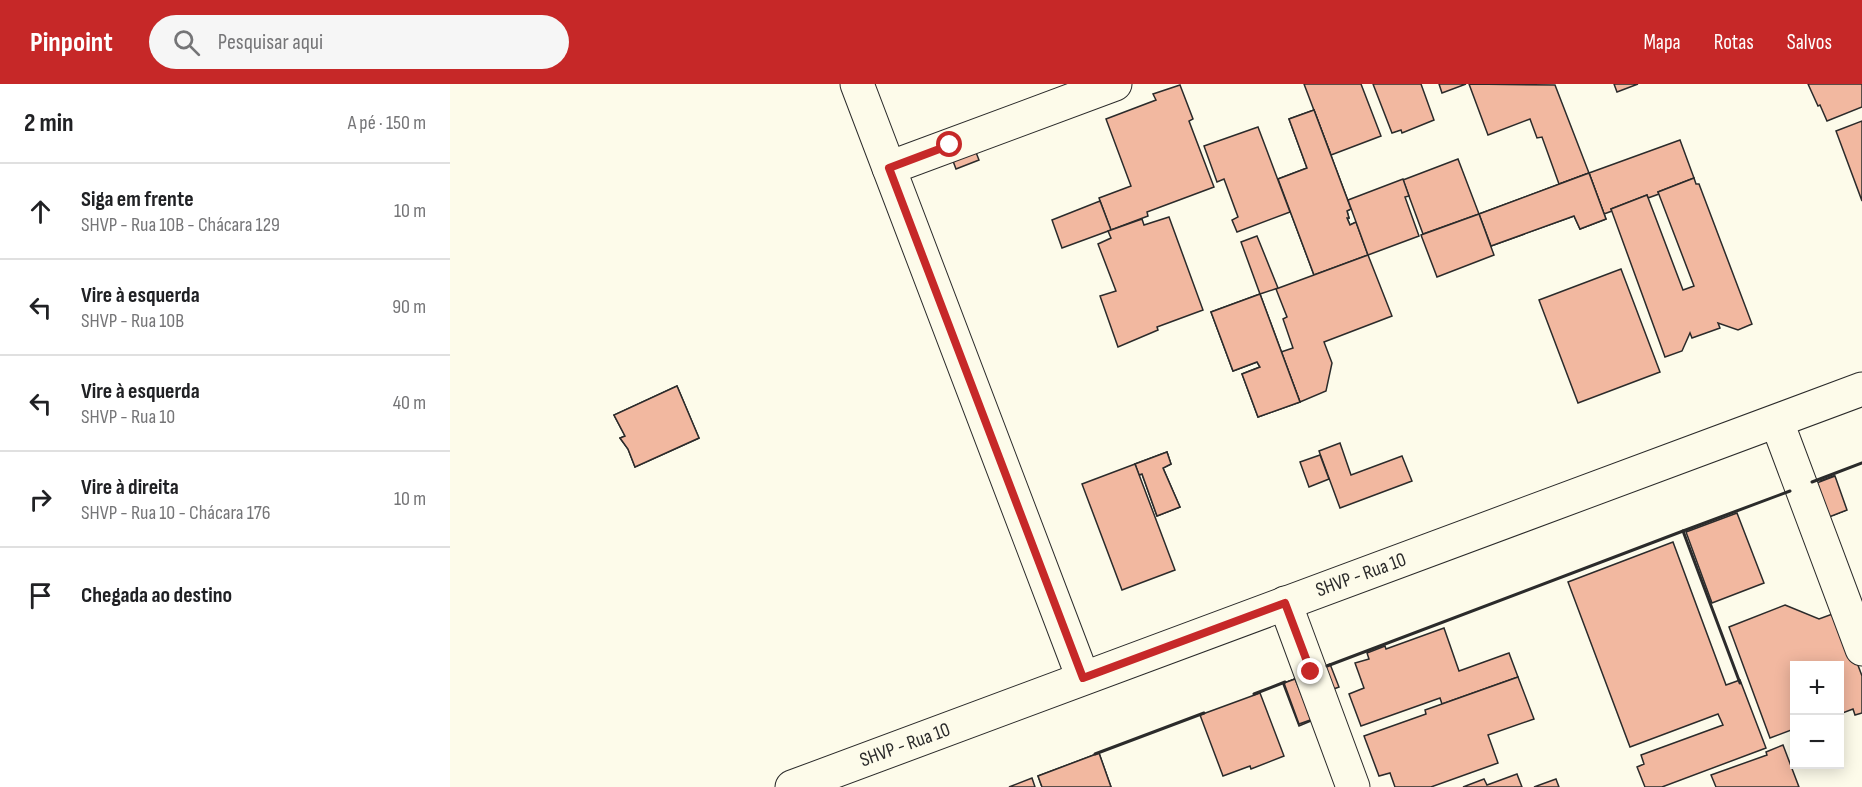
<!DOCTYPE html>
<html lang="pt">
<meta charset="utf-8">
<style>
:root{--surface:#fff;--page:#f6f6f6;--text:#202124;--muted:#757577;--line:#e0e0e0;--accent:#c62828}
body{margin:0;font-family:"Sofia Sans Condensed",sans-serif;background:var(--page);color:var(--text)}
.controls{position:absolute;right:18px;bottom:18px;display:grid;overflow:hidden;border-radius:0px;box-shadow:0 3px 15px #0003}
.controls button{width:54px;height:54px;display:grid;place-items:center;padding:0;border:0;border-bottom:2px solid var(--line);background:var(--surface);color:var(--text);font:30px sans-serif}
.stop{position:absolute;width:18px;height:18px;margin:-14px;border:4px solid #c62828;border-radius:50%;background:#fff}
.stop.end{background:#c62828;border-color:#fff;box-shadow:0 2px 6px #0008}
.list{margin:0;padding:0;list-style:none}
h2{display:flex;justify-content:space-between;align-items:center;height:78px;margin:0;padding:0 24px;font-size:26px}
h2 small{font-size:20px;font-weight:400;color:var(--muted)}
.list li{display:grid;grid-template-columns:39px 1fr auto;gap:18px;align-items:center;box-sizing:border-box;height:96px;padding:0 24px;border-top:2px solid var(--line)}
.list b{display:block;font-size:22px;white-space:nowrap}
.list p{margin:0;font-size:20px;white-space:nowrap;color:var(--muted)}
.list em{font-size:20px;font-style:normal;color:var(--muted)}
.icon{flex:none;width:33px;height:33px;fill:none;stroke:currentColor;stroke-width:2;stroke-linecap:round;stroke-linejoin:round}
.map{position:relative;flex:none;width:1412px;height:703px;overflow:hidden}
header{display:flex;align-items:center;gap:36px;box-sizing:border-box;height:84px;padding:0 30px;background:var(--accent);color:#fff}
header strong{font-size:28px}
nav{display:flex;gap:33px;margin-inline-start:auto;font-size:21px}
.search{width:420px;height:54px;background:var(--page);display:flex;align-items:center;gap:15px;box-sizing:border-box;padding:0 21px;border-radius:33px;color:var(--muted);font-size:22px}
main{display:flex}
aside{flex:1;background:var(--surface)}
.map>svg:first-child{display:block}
.building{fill:#f2b8a0;stroke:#2b2b2b;stroke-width:1.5}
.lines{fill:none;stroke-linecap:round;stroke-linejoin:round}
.minor-casing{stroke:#2b2b2b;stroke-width:35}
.tertiary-casing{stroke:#2b2b2b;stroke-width:35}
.minor{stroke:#fdfbea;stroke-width:33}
.tertiary{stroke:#fdfbea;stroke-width:33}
.wall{stroke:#2b2b2b;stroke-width:3}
.route{stroke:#c62828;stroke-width:8}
.labels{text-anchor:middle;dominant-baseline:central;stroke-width:4.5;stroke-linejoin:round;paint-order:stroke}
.street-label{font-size:20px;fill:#2b2b2b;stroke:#fdfbea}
</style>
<header>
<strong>Pinpoint</strong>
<div class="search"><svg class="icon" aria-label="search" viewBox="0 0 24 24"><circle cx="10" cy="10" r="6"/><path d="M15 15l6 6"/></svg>Pesquisar aqui</div>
<nav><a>Mapa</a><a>Rotas</a><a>Salvos</a></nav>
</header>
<main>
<aside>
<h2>2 min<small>A pé · 150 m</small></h2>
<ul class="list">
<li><svg class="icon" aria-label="ahead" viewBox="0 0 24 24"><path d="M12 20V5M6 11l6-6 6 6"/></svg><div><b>Siga em frente</b><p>SHVP - Rua 10B - Chácara 129</p></div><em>10 m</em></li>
<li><svg class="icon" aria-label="left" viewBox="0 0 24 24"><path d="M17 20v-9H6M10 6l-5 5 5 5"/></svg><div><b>Vire à esquerda</b><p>SHVP - Rua 10B</p></div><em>90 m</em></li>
<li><svg class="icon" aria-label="left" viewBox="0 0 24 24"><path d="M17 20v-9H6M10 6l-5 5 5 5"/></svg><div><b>Vire à esquerda</b><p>SHVP - Rua 10</p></div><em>40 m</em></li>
<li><svg class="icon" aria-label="right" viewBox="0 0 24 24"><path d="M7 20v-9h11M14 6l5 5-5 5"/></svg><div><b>Vire à direita</b><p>SHVP - Rua 10 - Chácara 176</p></div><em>10 m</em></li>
<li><svg class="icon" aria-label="arrive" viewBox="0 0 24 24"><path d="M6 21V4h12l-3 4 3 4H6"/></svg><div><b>Chegada ao destino</b></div></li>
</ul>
</aside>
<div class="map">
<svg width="1412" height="703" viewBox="0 0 1412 703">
<rect width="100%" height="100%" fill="#fdfbea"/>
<g class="building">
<path d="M854,0h57l20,52 -50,19z"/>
<path d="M923,0h48l13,36 -32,13 -1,-3 -9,3z"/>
<path d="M989,0h27l-24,9z"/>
<path d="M1019,0l86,1 34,88 -30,11 -17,-47 -5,1 -7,-19 -42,16z"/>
<path d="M1164,0h24l-21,8z"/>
<path d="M1358,0h54v23l-35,14 -7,-16 -2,1z"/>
<path d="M730,1l13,34 -4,2 25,66 -67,25 1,4 -37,14 -12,-32 32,-12 -25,-67 50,-19 -3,-6z"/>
<path d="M864,26l37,99 -4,2 2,7h-2l3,7 6,-3 12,33 -54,20 -36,-96 29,-11 -18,-49z"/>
<path d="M864,26l37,99 -4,2 2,7h-2l3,7 6,-3 12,33 -54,20 -36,-96 29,-11 -18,-49z"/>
<path d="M1412,37v80l-26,-70z"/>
<path d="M808,43l32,85 -53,20 -5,-12 6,-3 -14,-38 -7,3 -13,-36z"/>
<path d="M520,53l9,23 -23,9 -9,-24z"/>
<path d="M1230,56l14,38 -36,14 1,2 -11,4 -1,-3 -36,14 1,2 -8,3 -15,-41z"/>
<path d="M1008,75l21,55 -56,20 -20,-54z"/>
<path d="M1139,89l17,46 -26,10 -6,-13 -83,30 -12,-32z"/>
<path d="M1139,89l17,46 -26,10 -6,-13 -83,30 -12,-32z"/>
<path d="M1244,94l2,6h3l53,140 -14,6 -20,-7 2,5 -28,10 -2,-5 -8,18 -17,6 -54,-148 36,-14 36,95 11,-4 -36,-94z"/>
<path d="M953,95l6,17 -4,1 14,39 -51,19 -20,-55z"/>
<path d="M650,117l11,29 -49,18 -10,-28z"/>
<path d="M1029,130l15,41 -57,22 -16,-42z"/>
<path d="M719,133l34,93 -46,17 1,3 -40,17 -18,-51 16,-5 -18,-47 13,-6 -3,-7 3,-1 31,-11 2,6z"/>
<path d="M807,152l21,52 -18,6 -19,-52z"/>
<path d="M918,171l24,61 -68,26 8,21 -6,28 -26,11 -19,-50 12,-4 -10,-29 4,-2 -11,-28z"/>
<path d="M1171,185l39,103 -82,31 -39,-103z"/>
<path d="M810,210l40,108 -42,15 -16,-43 18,-7 -3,-5 -24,9 -22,-59z"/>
<path d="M810,210l40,108 -42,15 -16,-43 18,-7 -3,-5 -24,9 -22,-59z"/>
<path d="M227,302l22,52 -64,29 -7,-18 -8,-11 5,-2 -11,-21z"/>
<path d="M227,302l22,52 -64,29 -7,-18 -8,-11 5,-2 -11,-21z"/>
<path d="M890,359l11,32 51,-19 10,25 -72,27 -21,-57z"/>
<path d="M717,368l4,12 -8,4 17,39 -23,9 -15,-42 -3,1 -4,-11z"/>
<path d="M717,368l4,12 -8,4 17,39 -23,9 -15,-42 -3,1 -4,-11z"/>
<path d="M870,371l9,24 -20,8 -9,-25z"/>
<path d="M685,380l40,106 -53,20 -40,-106z"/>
<path d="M1384,392l12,34 -13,5 -12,-34z"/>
<path d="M1384,392l12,34 -13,5 -12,-34z"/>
<path d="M1385,392l12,34 -41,16 -13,-34z"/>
<path d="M1287,429l27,70 -52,20 -26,-71z"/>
<path d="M1223,458l53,143 14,-5 26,68 -104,39h-17l-8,-20 7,-3 -3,-9 82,-30 -5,-11 -88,33 -62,-165z"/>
<path d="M1335,521l34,14 19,-7 24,64v37l-7,2 -2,-6 -13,5v-48h-46v63l-24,9 -41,-111z"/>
<path d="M994,544l15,43 50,-18 9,24 -76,27 -2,-6 -79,28 -12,-32 15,-6 -9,-25 14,-4 -2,-6 18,-7 1,3z"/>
<path d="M880,580l9,23 -29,11 8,20 -19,8 -16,-42z"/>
<path d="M1068,593l16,42 -46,16 10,28 -67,24h-36l-5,-14 -11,3 -15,-40 62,-22 -1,-4z"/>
<path d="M845,595l9,22 12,17 -17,6 -15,-41z"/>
<path d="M845,595l9,22 12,17 -17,6 -15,-41z"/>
<path d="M810,609l24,63 -33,13 -1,-3 -27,10 -23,-61z"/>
<path d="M1333,661l16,42h-83l-5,-12 56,-20 -1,-3z"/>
<path d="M649,669l12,34h-69l-4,-11z"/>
<path d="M649,669l12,34h-69l-4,-11z"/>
<path d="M1067,690l5,13h-59l21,-8 3,6z"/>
<path d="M582,694l3,9h-26z"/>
<path d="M1106,695l3,8h-25z"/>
</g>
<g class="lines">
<defs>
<g id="minor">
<path d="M439,84l226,-84"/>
<path d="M1327,338l85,227"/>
<path d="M835,519l68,184"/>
</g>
<g id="tertiary">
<path d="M407,0l226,594"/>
<path d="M342,703l1070,-398"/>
</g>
</defs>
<use href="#minor" class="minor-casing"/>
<use href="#tertiary" class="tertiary-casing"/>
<use href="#minor" class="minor"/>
<use href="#tertiary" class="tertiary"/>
<g class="wall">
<path d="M1362,398l50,-19"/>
<path d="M877,582l356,-135"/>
<path d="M1290,599l-57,-152 107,-40"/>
<path d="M804,610l31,-12"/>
<path d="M645,670l109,-41"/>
</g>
</g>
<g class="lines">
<path class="route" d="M500,61l-61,23 194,510 202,-75 26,69"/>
</g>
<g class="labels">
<g class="street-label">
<text transform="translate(911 491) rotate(-20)">SHVP - Rua 10</text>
<text transform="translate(455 661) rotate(-20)">SHVP - Rua 10</text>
</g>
</g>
</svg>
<div class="controls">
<button>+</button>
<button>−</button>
</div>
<div class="stop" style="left:500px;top:61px"></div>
<div class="stop end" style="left:861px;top:588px"></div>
</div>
</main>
